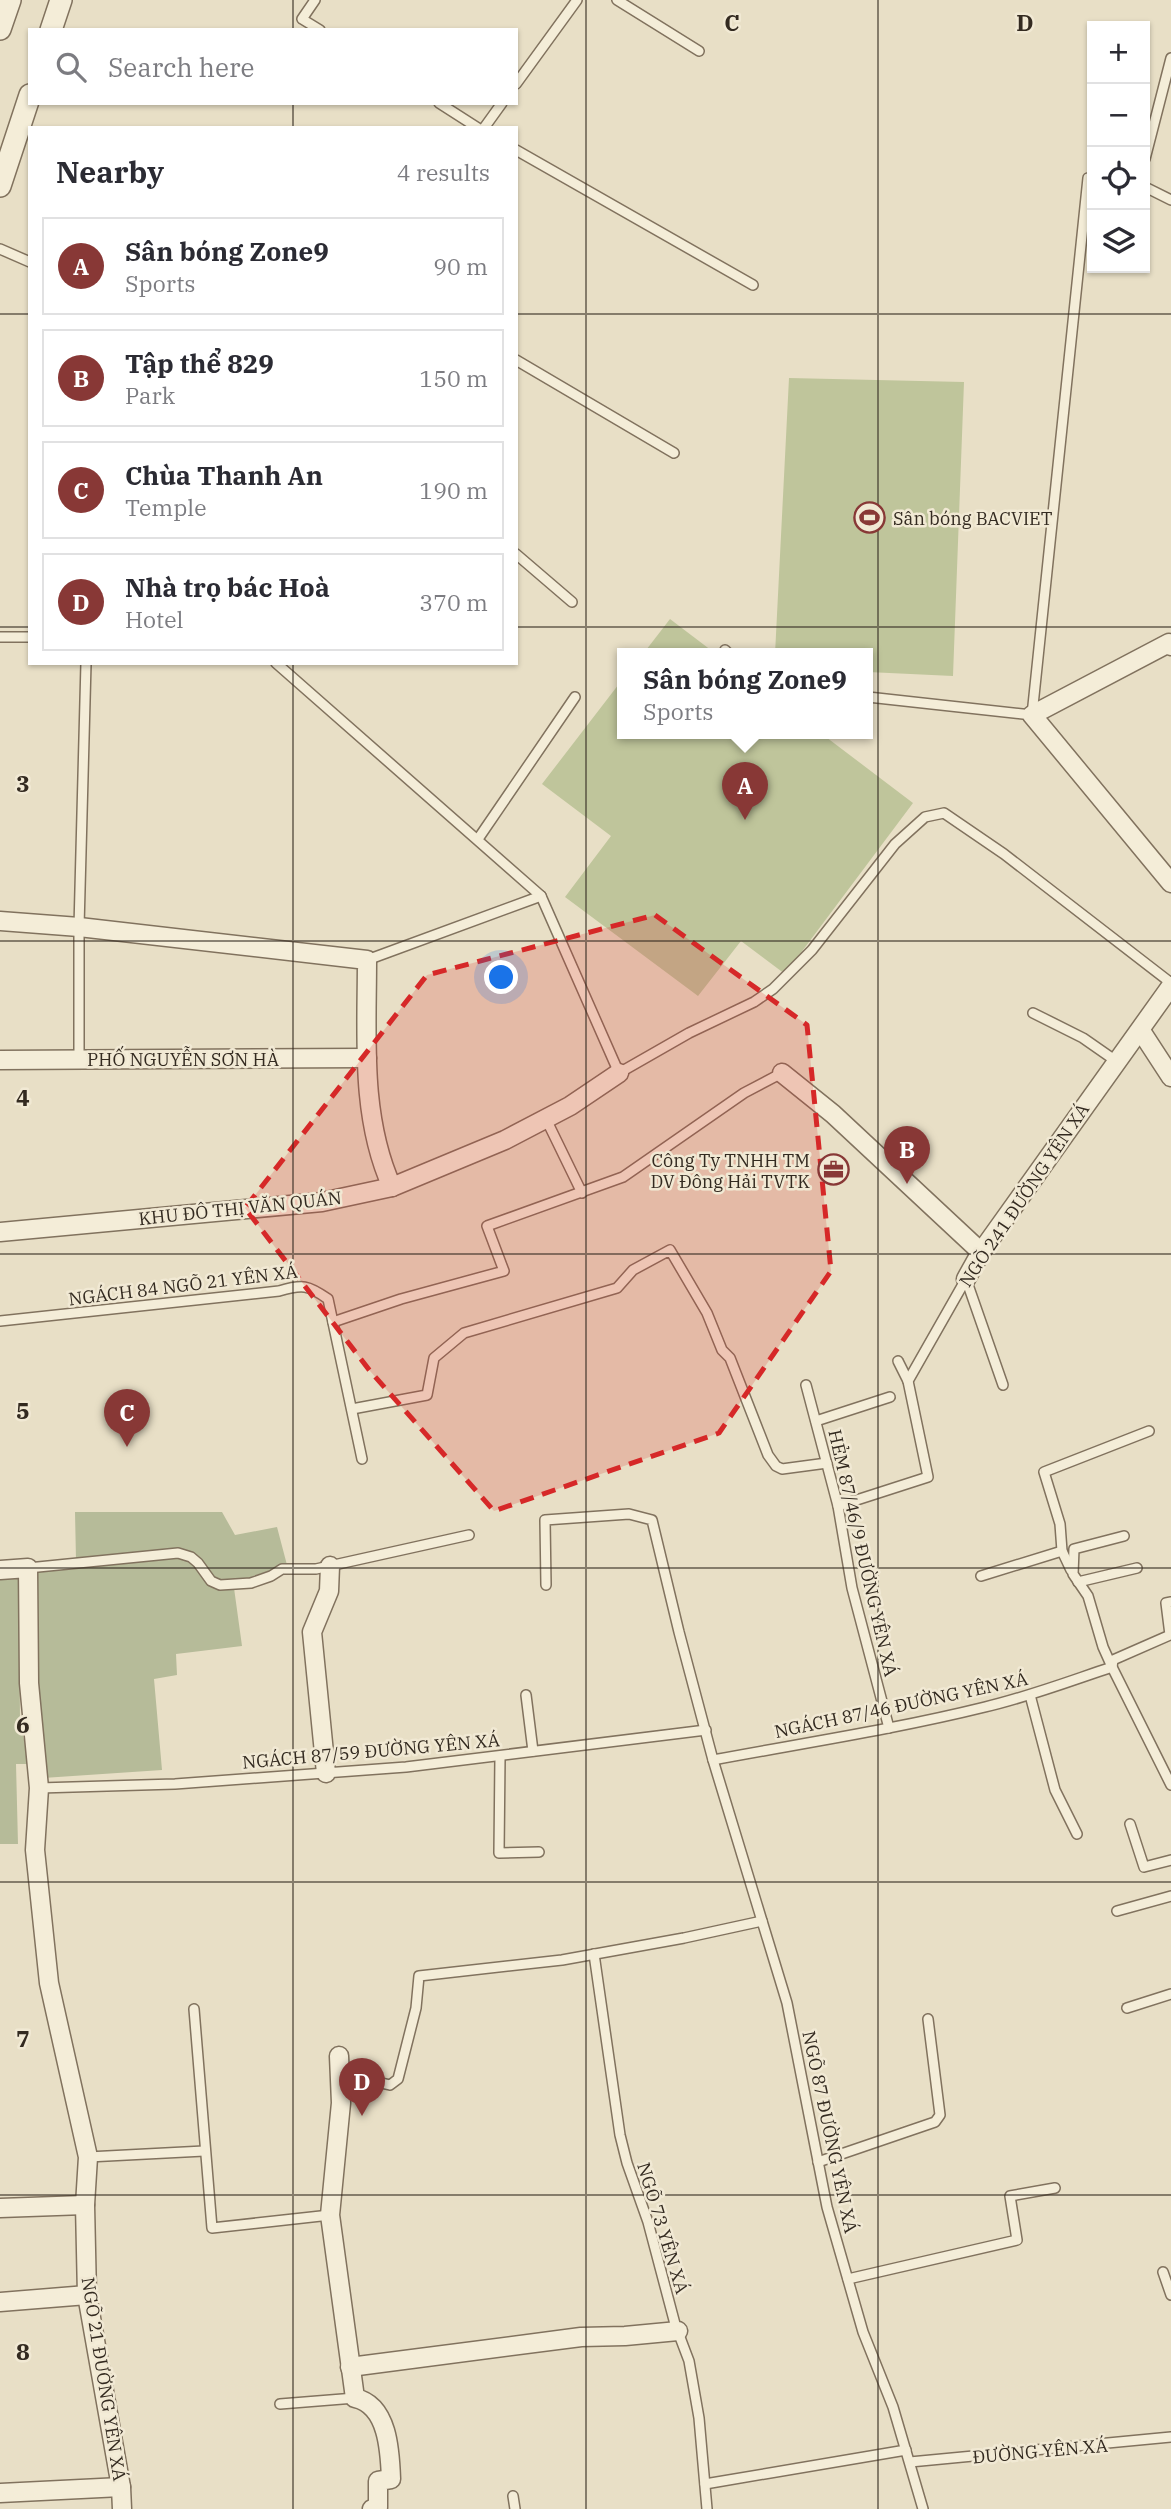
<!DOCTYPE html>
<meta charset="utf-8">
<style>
:root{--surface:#fff;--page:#f7f7f7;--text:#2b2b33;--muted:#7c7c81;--line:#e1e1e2;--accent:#883836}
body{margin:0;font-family:"IBM Plex Serif",serif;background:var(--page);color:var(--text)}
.controls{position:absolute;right:21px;top:21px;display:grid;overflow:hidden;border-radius:0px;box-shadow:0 2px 5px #0004}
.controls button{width:63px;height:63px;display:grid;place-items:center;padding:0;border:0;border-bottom:2px solid var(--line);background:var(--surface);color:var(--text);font:35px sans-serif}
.you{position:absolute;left:502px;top:978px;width:24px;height:24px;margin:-18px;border:5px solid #fff;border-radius:50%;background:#1a73e8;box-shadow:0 0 0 10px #1a73e833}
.badge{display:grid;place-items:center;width:46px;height:46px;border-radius:50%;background:var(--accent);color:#fff;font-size:23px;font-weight:700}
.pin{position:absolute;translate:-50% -58px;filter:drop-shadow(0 2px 4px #0008)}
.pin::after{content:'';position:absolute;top:37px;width:24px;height:21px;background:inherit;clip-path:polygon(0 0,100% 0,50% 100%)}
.popup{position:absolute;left:617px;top:648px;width:256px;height:91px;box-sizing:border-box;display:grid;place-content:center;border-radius:0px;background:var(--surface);filter:drop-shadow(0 2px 5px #0005);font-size:23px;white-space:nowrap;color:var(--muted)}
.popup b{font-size:26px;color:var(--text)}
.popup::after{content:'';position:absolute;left:50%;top:100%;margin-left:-14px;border:14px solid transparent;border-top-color:var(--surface)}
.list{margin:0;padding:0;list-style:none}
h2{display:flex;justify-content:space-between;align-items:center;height:91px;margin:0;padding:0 28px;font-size:30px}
h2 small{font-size:23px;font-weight:400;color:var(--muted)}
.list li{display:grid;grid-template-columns:46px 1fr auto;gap:21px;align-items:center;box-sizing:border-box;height:98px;margin:0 14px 14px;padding:0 14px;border:2px solid var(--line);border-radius:0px}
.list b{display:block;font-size:26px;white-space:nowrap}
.list p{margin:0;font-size:23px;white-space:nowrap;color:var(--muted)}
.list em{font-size:23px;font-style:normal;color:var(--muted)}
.icon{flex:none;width:38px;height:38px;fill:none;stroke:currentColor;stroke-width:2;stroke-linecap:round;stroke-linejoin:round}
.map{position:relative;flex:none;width:1171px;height:2509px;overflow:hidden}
.search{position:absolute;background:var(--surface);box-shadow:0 2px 5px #0004;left:28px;top:28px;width:490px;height:77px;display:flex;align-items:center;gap:18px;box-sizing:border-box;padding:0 24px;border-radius:0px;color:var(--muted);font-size:26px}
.panel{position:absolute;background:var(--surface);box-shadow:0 2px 5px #0004;left:28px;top:126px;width:490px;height:539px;border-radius:0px}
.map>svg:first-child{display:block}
.green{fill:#bfc59b}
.cemetery{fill:#b6bb99}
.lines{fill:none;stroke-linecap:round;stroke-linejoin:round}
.service-casing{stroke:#81725e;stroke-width:12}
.minor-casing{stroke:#81725e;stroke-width:21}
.tertiary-casing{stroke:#81725e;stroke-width:24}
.service{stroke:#f4edd8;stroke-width:9}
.minor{stroke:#f4edd8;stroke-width:18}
.tertiary{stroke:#f4edd8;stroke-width:21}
.marked{fill:#d62828;fill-opacity:0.2;stroke:#d62828;stroke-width:5;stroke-dasharray:14 9;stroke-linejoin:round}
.grid{fill:none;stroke:#332a20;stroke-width:2;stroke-opacity:0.55}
.labels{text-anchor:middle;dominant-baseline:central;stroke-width:5;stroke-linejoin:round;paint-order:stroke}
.poi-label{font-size:18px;fill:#332a20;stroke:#f1e9d4;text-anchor:start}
.street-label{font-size:18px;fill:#332a20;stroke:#f1e9d4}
.grid-label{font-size:23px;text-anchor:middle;font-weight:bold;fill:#332a20;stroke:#f1e9d4;stroke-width:5;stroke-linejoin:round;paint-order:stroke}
</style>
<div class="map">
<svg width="1171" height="2509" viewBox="0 0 1171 2509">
<rect width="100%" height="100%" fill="#e8dfc6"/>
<g class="green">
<path d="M789,378l175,4 -11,294 -85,-4v-18h-93z"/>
<path d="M670,619l46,35h-73z"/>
<path d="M622,680v54h200l91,69 -128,171 -44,-33 -43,55 -133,-99 46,-61 -69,-52z"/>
</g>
<g class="cemetery">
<path d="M75,1512h147l13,23 42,-8 10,38 -34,11 -19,12 8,58 -66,8 1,21 -23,4 8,91 -119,8 -7,-116 1,-89 39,-13z"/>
<path d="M0,1578h19l1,145 10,41h-14l2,80h-18z"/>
</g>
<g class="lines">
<defs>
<g id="service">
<path d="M315,0l-13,19 18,11"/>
<path d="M617,0l82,51"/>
<path d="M516,84l61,-84"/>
<path d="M439,103l39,25"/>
<path d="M484,128l18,-25"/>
<path d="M516,150l237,135"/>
<path d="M1145,159l26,-101"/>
<path d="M1145,187l26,13"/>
<path d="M0,249l30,13"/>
<path d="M516,360l158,93"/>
<path d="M516,554l56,48"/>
<path d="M0,637h30"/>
<path d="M725,650l4,4"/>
<path d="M276,663l265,233 78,177 70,-40 65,-31 19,-13 39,-39 83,-106 30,-27 19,-4 60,41 167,129"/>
<path d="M868,697l164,18 56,-537h4"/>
<path d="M478,839l97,-142"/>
<path d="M367,960l174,-64"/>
<path d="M1033,1013l50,25 33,23"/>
<path d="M79,1059v-132l7,-264"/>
<path d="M546,1119l36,74"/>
<path d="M966,1279l37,106"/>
<path d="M0,1321l279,-30c24,-7 29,-6 49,8l34,160"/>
<path d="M333,1322l68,-23 103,-28 -17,-45 136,-49 121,-84 38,-20"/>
<path d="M898,1361l10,20"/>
<path d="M806,1385l32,121 14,82 37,140"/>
<path d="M352,1409l75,-14 7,-37 30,-25 153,-45 16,-18 37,-20 37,63 15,37 8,8 38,97 8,11 6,3 45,-6"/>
<path d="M816,1421l74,-24"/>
<path d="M838,1506l90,-29 -20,-96 58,-102"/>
<path d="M1124,1536l-50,13 -1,25 15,22 15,51 9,20 59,118"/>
<path d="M28,1568l150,-15 13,4 7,6 13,18 9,4 31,-2 20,-7 11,-7h34l153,-34"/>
<path d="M1071,1570l-9,-19 -2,-27 -16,-52 105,-41"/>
<path d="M981,1576l81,-25"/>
<path d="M1078,1582l59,-14"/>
<path d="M546,1585l-1,-65 84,-6 23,6 27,112 34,128 74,243 40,204 36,125 30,75 30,102"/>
<path d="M526,1695l7,56"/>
<path d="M1030,1695l25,95 22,44"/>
<path d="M500,1757l-1,96 40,-1"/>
<path d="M713,1760c91,-17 183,-31 272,-53 43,-10 85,-26 127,-40l1,-7 57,-25 -4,-32 5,-1"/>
<path d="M39,1788l136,-4 231,-17 300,-37"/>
<path d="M1130,1824l14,43 27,-7"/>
<path d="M1117,1911l54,-15"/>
<path d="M594,1954l26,181 7,28 21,59 27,102 14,37 10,57 8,91"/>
<path d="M1127,2008l44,-14"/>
<path d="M194,2009l18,219 118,-13"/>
<path d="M341,2089c16,-9 31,-9 49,-4l8,-6 18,-71 3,-32 143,-16 122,-22 78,-17"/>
<path d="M88,2157l116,-6"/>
<path d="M818,2162l117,-40 5,-7 -12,-96"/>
<path d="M1163,2272l8,23"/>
<path d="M848,2279l169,-39 -7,-44 45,-8"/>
<path d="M280,2404l75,-6"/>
<path d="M910,2462l261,-25"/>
<path d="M705,2484l201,-34"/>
<path d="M513,2496l2,13"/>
</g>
<g id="minor">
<path d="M1171,646l-2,-3 -137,72 139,168"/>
<path d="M0,921l79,6 288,33c0,75 -7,157 25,227"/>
<path d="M1141,1031l30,46"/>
<path d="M0,1060l367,-2"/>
<path d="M782,1073l51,41 148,138"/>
<path d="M0,1232l322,-30 70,-15 113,-47 65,-34 49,-33"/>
<path d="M966,1279l15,-27 190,-266"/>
<path d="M0,1570l28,-2 1,115 10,105 -4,62 14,133 39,174 -3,48 2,90 34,192 1,22"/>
<path d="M326,1773l-14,-141 17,-41 1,-25"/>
<path d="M339,2056l2,47 -11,112 25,183c33,7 35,53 36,81l-13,2v26l-6,2"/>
<path d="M0,2208l85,-3"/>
<path d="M0,2302l87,-7"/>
<path d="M350,2367l231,-30 44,-1 53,-5"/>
<path d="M0,2493l121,-6"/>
</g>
<g id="tertiary">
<path d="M0,29l10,-29"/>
<path d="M51,30l10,-30"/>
<path d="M0,186l30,-91"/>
</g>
</defs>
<use href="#service" class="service-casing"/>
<use href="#minor" class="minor-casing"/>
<use href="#tertiary" class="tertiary-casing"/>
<use href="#service" class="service"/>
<use href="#minor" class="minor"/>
<use href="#tertiary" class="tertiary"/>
</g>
<path class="marked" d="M655,915l152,110 24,246 -112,162 -225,78 -124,-140 -125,-163 182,-233z"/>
<path class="grid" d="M293,0v30M586,0v2509M878,0v2509M293,103v25M0,314h30M516,314h655M0,627h30M516,627h655M293,663v1846M0,941h1171M0,1254h1171M0,1568h1171M0,1882h1171M0,2195h1171"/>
<defs>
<symbol id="stadium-ring" viewBox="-11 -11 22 22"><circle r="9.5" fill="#f1e9d4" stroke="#883836" stroke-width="1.5"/><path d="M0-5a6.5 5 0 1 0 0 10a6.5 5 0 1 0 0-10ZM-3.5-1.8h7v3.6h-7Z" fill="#883836"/></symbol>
<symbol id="office-ring" viewBox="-11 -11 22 22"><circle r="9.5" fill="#f1e9d4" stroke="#883836" stroke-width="1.5"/><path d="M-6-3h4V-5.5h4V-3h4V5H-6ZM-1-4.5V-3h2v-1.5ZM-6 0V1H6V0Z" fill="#883836"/></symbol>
</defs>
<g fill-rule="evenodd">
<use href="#stadium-ring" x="852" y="500" width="35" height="35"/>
<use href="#office-ring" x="816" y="1152" width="35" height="35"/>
</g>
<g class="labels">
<g class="poi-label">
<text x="893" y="518">Sân bóng BACVIET</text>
<text x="810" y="1160" text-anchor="end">Công Ty TNHH TM<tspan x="810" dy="21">DV Đông Hải TVTK</tspan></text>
</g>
<g class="street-label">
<text x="183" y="1059">PHỐ NGUYỄN SƠN HÀ</text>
<text transform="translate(1024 1195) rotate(-56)">NGÕ 241 ĐƯỜNG YÊN XÁ</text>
<text transform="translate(240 1208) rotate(-6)">KHU ĐÔ THỊ VĂN QUÁN</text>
<text transform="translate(183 1285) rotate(-7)">NGÁCH 84 NGÕ 21 YÊN XÁ</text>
<text transform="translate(863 1553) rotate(77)">HẺM 87/46/9 ĐƯỜNG YÊN XÁ</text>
<text transform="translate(901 1705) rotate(-12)">NGÁCH 87/46 ĐƯỜNG YÊN XÁ</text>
<text transform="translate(371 1751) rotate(-5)">NGÁCH 87/59 ĐƯỜNG YÊN XÁ</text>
<text transform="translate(830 2132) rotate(78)">NGÕ 87 ĐƯỜNG YÊN XÁ</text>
<text transform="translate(663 2228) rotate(73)">NGÕ 73 YÊN XÁ</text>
<text transform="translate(104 2379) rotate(81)">NGÕ 21 ĐƯỜNG YÊN XÁ</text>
<text transform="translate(1040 2451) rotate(-5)">ĐƯỜNG YÊN XÁ</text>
</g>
</g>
<g class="grid-label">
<text x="732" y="31">C</text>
<text x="1025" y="31">D</text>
<text x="23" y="792">3</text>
<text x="23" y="1106">4</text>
<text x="23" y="1419">5</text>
<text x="23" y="1733">6</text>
<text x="23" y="2047">7</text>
<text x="23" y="2360">8</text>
</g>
</svg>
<div class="controls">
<button>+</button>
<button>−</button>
<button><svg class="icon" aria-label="locate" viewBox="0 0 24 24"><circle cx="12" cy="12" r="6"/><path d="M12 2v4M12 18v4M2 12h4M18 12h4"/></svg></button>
<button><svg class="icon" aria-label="layers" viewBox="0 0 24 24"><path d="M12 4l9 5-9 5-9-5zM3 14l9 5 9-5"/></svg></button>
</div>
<div class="you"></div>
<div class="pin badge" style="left:745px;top:820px">A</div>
<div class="popup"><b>Sân bóng Zone9</b>Sports</div>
<div class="pin badge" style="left:907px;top:1184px">B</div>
<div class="pin badge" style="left:127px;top:1447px">C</div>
<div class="pin badge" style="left:362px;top:2116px">D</div>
<div class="search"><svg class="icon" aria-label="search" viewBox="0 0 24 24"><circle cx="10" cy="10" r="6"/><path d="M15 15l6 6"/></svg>Search here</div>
<section class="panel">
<h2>Nearby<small>4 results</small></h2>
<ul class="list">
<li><span class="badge">A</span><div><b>Sân bóng Zone9</b><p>Sports</p></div><em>90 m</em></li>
<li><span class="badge">B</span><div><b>Tập thể 829</b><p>Park</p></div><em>150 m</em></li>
<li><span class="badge">C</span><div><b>Chùa Thanh An</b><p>Temple</p></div><em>190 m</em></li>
<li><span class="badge">D</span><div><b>Nhà trọ bác Hoà</b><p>Hotel</p></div><em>370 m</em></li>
</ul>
</section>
</div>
